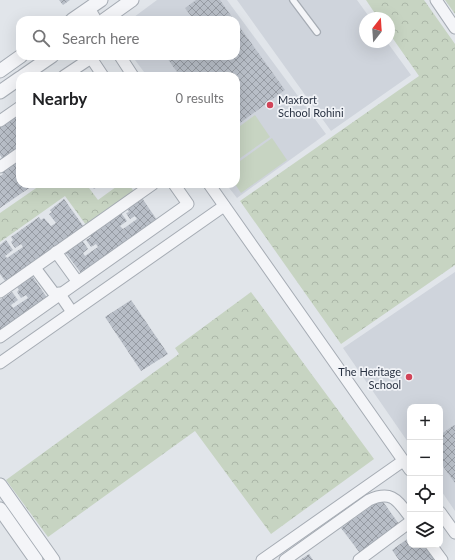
<!DOCTYPE html>
<meta charset="utf-8">
<style>
:root{--surface:#fff;--page:#f6f6f6;--text:#202124;--muted:#757577;--line:#e0e0e0}
body{margin:0;font-family:Lato,sans-serif;background:var(--page);color:var(--text)}
.controls{position:absolute;right:12px;bottom:12px;display:grid;overflow:hidden;border-radius:8px;box-shadow:0 4px 16px #0002}
.controls button{width:36px;height:36px;display:grid;place-items:center;padding:0;border:0;border-bottom:1px solid var(--line);background:var(--surface);color:var(--text);font:20px sans-serif}
.compass{position:absolute;left:359px;top:12px;width:36px;height:36px;border-radius:50%;background:var(--surface);box-shadow:0 4px 16px #0002;rotate:17deg}
.list{margin:0;padding:0;list-style:none}
h2{display:flex;justify-content:space-between;align-items:center;height:52px;margin:0;padding:0 16px;font-size:17px}
h2 small{font-size:13px;font-weight:400;color:var(--muted)}
.icon{flex:none;width:22px;height:22px;fill:none;stroke:currentColor;stroke-width:2;stroke-linecap:round;stroke-linejoin:round}
.map{position:relative;flex:none;width:455px;height:560px;overflow:hidden}
.search{position:absolute;background:var(--surface);box-shadow:0 4px 16px #0002;left:16px;top:16px;width:224px;height:44px;display:flex;align-items:center;gap:10px;box-sizing:border-box;padding:0 14px;border-radius:12px;color:var(--muted);font-size:15px}
.panel{position:absolute;background:var(--surface);box-shadow:0 4px 16px #0002;left:16px;top:72px;width:224px;height:116px;border-radius:12px}
.map>svg:first-child{display:block}
.built{fill:#cfd4dc}
.park{fill:url(#park-crowns)}
.pitch{fill:#c7d4c2}
.building{fill:url(#building-cross-hatch)}
.lines{fill:none;stroke-linecap:round;stroke-linejoin:round}
.service-casing{stroke:#a6acb4;stroke-width:8}
.minor-casing{stroke:#a6acb4;stroke-width:13}
.tertiary-casing{stroke:#a6acb4;stroke-width:15}
.service{stroke:#f4f5f8;stroke-width:5.5}
.minor{stroke:#f4f5f8;stroke-width:11}
.tertiary{stroke:#f4f5f8;stroke-width:13}
.poi-dot{fill:#d14459;stroke:#f1f3f7;stroke-width:1.5}
.labels{text-anchor:middle;dominant-baseline:central;stroke-width:3.5;stroke-linejoin:round;paint-order:stroke}
.poi-label{font-size:11px;fill:#293242;stroke:#f1f3f7;text-anchor:start}
</style>
<div class="map">
<svg width="455" height="560" viewBox="0 0 455 560">
<defs>
<pattern id="park-crowns" width="20" height="18" patternUnits="userSpaceOnUse"><rect width="20" height="18" fill="#c7d4c2"/><path d="M2 6a3 3 0 1 1 6 0M12 15a3 3 0 1 1 6 0" fill="none" stroke="#abb6a8"/></pattern>
<pattern id="building-cross-hatch" width="8" height="8" patternUnits="userSpaceOnUse"><rect width="8" height="8" fill="#b8bec7"/><path d="M0 0l8 8M0 8l8-8" fill="none" stroke="#969ba3"/></pattern>
</defs>
<rect width="100%" height="100%" fill="#e1e5ea"/>
<g class="built">
<path d="M157,0h70l99,134 -89,64 -11,-14h10v-108h-89l-15,-20h104v-36h-106z"/>
<path d="M237,0h120l13,18h-5v24h22l24,33 -80,56z"/>
<path d="M455,272v239l-15,-22v-82h-30v38l-67,-97z"/>
</g>
<g class="park">
<path d="M366,0h58l31,44v221l-114,79 -101,-143 179,-125 -30,-43v-15h-11z"/>
<path d="M445,0h10v14z"/>
<path d="M42,184h44l12,16 22,-16h9l5,8 -48,33 -21,-29 -65,46v-29z"/>
<path d="M251,292l123,167 -103,75 -76,-103 -147,106 -42,-57 173,-126 -4,-6z"/>
</g>
<g class="pitch">
<path d="M255,115l15,22 -34,24v-32z"/>
<path d="M272,138l15,22 -46,33 -6,-9 1,-20z"/>
</g>
<g class="building">
<path d="M59,0h11l-7,5z"/>
<path d="M196,0h24l14,20h-40l-9,-12z"/>
<path d="M236,22l49,68 -49,36v-50h-56l-13,-18 3,-2h66z"/>
<path d="M20,113v20l-4,2 4,6v8l-16,12 -4,-6v-28z"/>
<path d="M20,159v25h15l-35,24v-32l3,-2 -1,-2z"/>
<path d="M90,184h12l-8,5z"/>
<path d="M142,198l15,22 -76,53 -16,-21 17,-12 6,9 -5,4 2,3 13,-9 -2,-3 -5,3 -5,-7 5,-3 -2,-2 32,-22 6,8 -7,5 3,3 14,-10 -2,-3 -5,3 -4,-6 3,-1 -3,-4z"/>
<path d="M64,199l20,28 -78,55 -6,-8v-29l6,-5 7,10 -8,6 2,2 16,-11 -2,-3 -6,4 -4,-6 2,-2 -2,-3 28,-20 2,3 3,-2 7,8 5,-3 -7,-9 3,-2 -2,-2z"/>
<path d="M32,276l16,23 -48,33v-32l12,-8 6,8 -7,5 2,3 15,-10 -2,-3 -5,3 -4,-6 2,-2 -2,-3z"/>
<path d="M131,300l37,54 -27,17 -36,-54z"/>
<path d="M454,425l1,1v57l-15,-21v-27z"/>
<path d="M381,499l18,25 -39,29 -19,-25z"/>
<path d="M410,537v8h15l10,15h-36l-7,-10z"/>
<path d="M309,554l4,6h-13z"/>
</g>
<g class="lines">
<defs>
<path id="service" d="M293,0l24,32"/>
<g id="minor">
<path d="M436,0l19,28"/>
<path d="M89,8l7,12"/>
<path d="M120,56l13,20"/>
<path d="M64,76l27,-18 12,18"/>
<path d="M0,121l20,-14"/>
<path d="M0,167l20,-14"/>
<path d="M209,184l201,286"/>
<path d="M56,252l21,29"/>
<path d="M35,268l21,28"/>
<path d="M0,292l153,-108"/>
<path d="M59,293l13,19"/>
<path d="M0,337l188,-133 -14,-20"/>
<path d="M0,363l224,-157"/>
<path d="M440,512l15,21"/>
<path d="M431,545l11,15"/>
<path d="M262,560l141,-99"/>
<path d="M285,560l84,-60c23,-10 28,0 41,17"/>
<path d="M359,560l51,-38"/>
</g>
<g id="tertiary">
<path d="M72,20l29,-20"/>
<path d="M104,20l28,-20"/>
<path d="M0,71l21,-15"/>
<path d="M23,76l29,-20"/>
<path d="M0,92l20,-14"/>
<path d="M0,485l53,75"/>
<path d="M0,509l36,51"/>
</g>
</defs>
<use href="#service" class="service-casing"/>
<use href="#minor" class="minor-casing"/>
<use href="#tertiary" class="tertiary-casing"/>
<use href="#service" class="service"/>
<use href="#minor" class="minor"/>
<use href="#tertiary" class="tertiary"/>
</g>
<g class="poi-dot">
<circle cx="270" cy="105" r="4"/>
<circle cx="409" cy="377" r="4"/>
</g>
<g class="labels">
<g class="poi-label">
<text x="278" y="99">Maxfort<tspan x="278" dy="13">School Rohini</tspan></text>
<text x="401" y="371" text-anchor="end">The Heritage<tspan x="401" dy="13">School</tspan></text>
</g>
</g>
</svg>
<div class="controls">
<button>+</button>
<button>−</button>
<button><svg class="icon" aria-label="locate" viewBox="0 0 24 24"><circle cx="12" cy="12" r="6"/><path d="M12 2v4M12 18v4M2 12h4M18 12h4"/></svg></button>
<button><svg class="icon" aria-label="layers" viewBox="0 0 24 24"><path d="M12 4l9 5-9 5-9-5zM3 14l9 5 9-5"/></svg></button>
</div>
<svg class="compass" viewBox="-18 -18 36 36"><path d="M0-13l5 13h-10z" fill="#e53935"/><path d="M0 13l5-13h-10z" fill="#757577"/></svg>
<div class="search"><svg class="icon" aria-label="search" viewBox="0 0 24 24"><circle cx="10" cy="10" r="6"/><path d="M15 15l6 6"/></svg>Search here</div>
<section class="panel">
<h2>Nearby<small>0 results</small></h2>
<ul class="list">
</ul>
</section>
</div>
